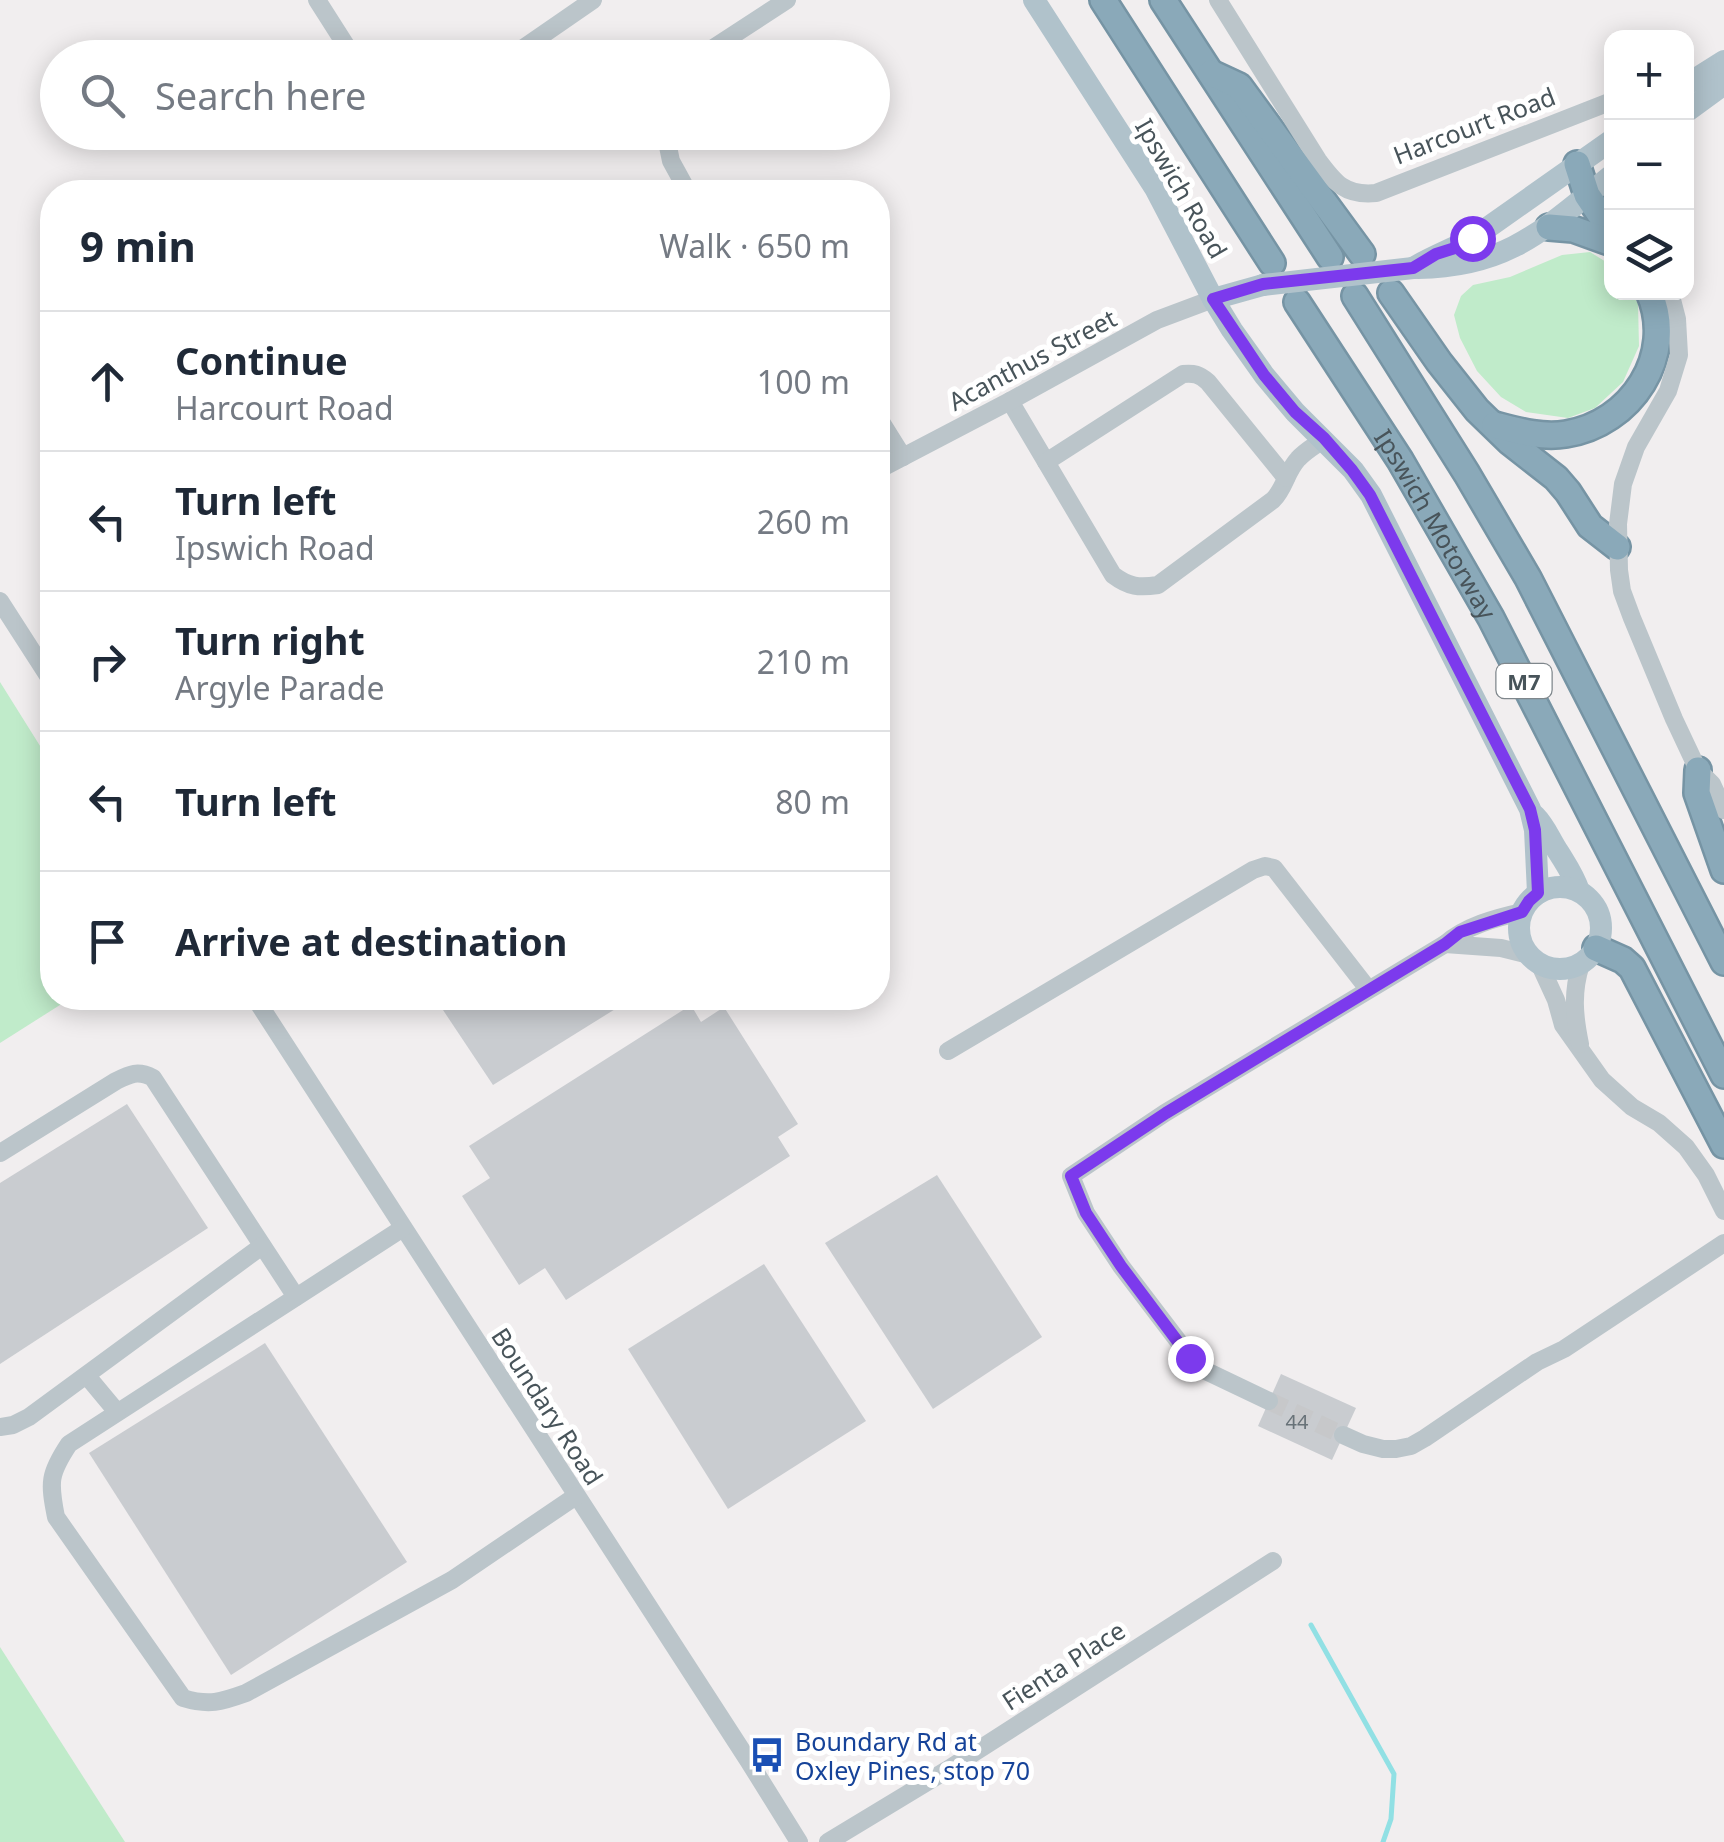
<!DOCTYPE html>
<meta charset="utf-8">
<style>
:root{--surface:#fff;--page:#f6f6f7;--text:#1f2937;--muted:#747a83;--line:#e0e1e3}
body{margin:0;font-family:"Noto Sans",sans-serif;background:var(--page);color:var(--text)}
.controls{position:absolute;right:30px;top:30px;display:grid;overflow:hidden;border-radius:20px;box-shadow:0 5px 25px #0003}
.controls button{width:90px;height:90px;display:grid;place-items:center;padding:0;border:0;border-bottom:2px solid var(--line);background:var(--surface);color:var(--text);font:50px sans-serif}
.stop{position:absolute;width:30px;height:30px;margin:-22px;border:8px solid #7c3aed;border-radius:50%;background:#fff}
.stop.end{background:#7c3aed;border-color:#fff;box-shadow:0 2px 10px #0008}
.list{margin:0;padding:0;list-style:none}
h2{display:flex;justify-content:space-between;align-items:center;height:130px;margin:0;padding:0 40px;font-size:42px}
h2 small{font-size:32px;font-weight:400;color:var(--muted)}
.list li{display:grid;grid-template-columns:65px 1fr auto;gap:30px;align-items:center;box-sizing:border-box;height:140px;padding:0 40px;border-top:2px solid var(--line)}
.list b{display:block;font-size:38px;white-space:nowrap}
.list p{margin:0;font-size:32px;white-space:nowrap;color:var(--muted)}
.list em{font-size:32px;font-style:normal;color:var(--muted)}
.icon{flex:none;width:55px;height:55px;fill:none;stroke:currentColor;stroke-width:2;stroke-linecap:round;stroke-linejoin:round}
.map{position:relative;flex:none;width:1724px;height:1842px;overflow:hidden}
.search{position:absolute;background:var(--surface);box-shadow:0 5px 25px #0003;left:40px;top:40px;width:850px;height:110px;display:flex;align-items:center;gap:25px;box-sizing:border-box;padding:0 35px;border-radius:55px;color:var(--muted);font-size:38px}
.panel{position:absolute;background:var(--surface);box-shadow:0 5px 25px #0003;left:40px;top:180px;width:850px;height:830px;border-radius:40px}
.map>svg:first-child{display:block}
.green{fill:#c0ebca}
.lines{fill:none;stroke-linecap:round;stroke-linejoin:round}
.stream{stroke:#91e0e4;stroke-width:5}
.building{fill:#c9ccd0}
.minor-tunnel{stroke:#c7c8ca;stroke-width:18;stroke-dasharray:18 9;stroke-linecap:butt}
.highway-casing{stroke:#7694a4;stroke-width:30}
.minor{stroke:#bbc5ca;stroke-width:18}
.major{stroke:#b0c2cb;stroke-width:22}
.highway{stroke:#8aa9b9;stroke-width:25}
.major-bridge{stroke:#b0c2cb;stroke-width:22}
.route{stroke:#7c3aed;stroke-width:12}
.labels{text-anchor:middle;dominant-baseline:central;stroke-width:10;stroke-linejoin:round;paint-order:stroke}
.number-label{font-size:20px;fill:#687278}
.shield{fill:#fff;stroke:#7f878c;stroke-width:2.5}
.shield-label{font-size:22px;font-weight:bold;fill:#48545a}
.street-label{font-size:25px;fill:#48545a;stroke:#fff}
.transit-label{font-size:25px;fill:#164399;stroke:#fff;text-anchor:start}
</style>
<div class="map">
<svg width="1724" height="1842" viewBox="0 0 1724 1842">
<rect width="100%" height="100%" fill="#f1eeef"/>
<g class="green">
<path d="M1590,252l21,13 1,27 20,1 6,11 1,42 -16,36 -28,26 -27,10 -42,-6 -25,-15 -24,-26 -17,-33 -6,-23 7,-19 12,-11 37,-8 52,-22z"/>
<path d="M0,682l52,83v233h19l-71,45z"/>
<path d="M0,1647l125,195h-125z"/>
</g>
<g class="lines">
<path class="stream" d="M1311,1625l83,149 -3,45 -8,23"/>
</g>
<g class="building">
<path d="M435,998h198l-140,87z"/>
<path d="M691,1005l10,17 23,-15 74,117 -20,13 12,19 -224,144 -21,-32 -26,17 -57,-89 28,-18 -21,-32z"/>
<path d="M127,1104l81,124 -208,136v-181z"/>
<path d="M937,1175l105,162 -109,72 -108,-166z"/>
<path d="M764,1264l102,157 -138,88 -100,-160z"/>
<path d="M265,1343l142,219 -176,113 -142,-222z"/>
<path d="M1281,1374l75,34 -24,52 -74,-34z"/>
</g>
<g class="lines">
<path class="minor-tunnel" d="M1269,1401l74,34"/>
<defs>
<g id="highway">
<path d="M1103,0l169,263"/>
<path d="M1163,0l167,257"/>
<path d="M1211,73l28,13 123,168"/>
<path d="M1577,164l10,31 25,37"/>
<path d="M1549,227l24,2 39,14"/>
<path d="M1391,293l48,69 38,48 33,32 46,36 12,14 22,34 27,21"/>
<path d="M1355,296l112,178 61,104 196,384"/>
<path id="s1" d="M1297,302l103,158 91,158 233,457"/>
<path d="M1495,425c23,6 47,13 71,9 65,-10 111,-79 83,-142"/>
<path d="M1698,770l-1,23 27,77"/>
<path d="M1596,948l27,12 9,8 92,177"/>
</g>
</defs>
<use href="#highway" class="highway-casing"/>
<g class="minor">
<path d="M317,0l37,58"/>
<path d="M1218,0l100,160c17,23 27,36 58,33l236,-92"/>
<path d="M509,58l84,-58"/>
<path d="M698,58l89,-58"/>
<path d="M665,132l6,29 17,31"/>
<path d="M1670,292l7,27 2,36 -11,36 -32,56 -13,37 -5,40 1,46 3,21 10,27 42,101 24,51 14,14 12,26"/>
<path d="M1010,401l103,174c16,12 26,13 45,10l115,-85c12,-12 13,-28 25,-41 7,-8 18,-14 26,-20"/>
<path d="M878,417l25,40"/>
<path d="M1046,462l137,-88c11,-1 16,0 25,8l78,96"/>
<path d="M878,470l132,-69 147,-81 56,-21"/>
<path d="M0,601l52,81"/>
<path d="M1445,944l56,4 28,7"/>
<path d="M1539,963l17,37 7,25 39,55 30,27 27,16 27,24 20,28 18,36"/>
<path d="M255,998l493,762 51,82"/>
<path d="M1580,1044c-6,-29 -8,-52 1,-80"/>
<path d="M948,1051l305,-181 12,-4 9,2 94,121"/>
<path d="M0,1153l116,-72c14,-7 22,-11 37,-3l143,219"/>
<path d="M403,1228l-334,216c-20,30 -20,38 -13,73l127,181c26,8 38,4 63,-5l206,-113 124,-84"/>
<path d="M87,1376l30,36"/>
<path d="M1269,1401l-63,-30 -15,-13 -70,-92 -35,-53 -15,-37 94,-63 280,-169c21,-18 50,-26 77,-32"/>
<path d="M0,1427l13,-2 16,-8 233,-171"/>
<path d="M1343,1435l20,9 20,5h13l15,-3 14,-8 112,-76 27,-13 160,-106"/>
<path d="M828,1842l119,-72 326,-209"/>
</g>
<g class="major">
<path d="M1034,0l121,188 58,111 19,31 32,45 31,37 58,58 18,25 159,314 5,21 3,63"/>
<path d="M1686,85l38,-24"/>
<path d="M1686,112l38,-28"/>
<path d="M1413,268c20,-12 40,-19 60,-30l139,-98"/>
<path d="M1418,268c91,-1 126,-39 194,-93"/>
<path d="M1213,299l50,-14"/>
<path d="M1535,816c11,11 15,24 24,37 8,13 15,23 20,38"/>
<circle cx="1560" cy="928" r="41"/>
</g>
<use href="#highway" class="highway"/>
<path class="major-bridge" d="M1263,285l150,-17"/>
</g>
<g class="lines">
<path class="route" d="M1190,1358l-69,-92 -35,-53 -15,-37 95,-63 279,-169 15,-12 62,-20 7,-11 9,-8 -3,-63 -5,-21 -160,-314 -18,-25 -28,-32 -29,-26 -31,-37 -51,-76 50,-15 150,-16 23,-14 19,-6 17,-10"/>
</g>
<defs>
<symbol id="bus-bare" viewBox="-9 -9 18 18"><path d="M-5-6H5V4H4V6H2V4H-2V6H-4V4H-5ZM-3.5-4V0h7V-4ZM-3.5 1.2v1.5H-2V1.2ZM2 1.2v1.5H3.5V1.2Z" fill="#1a4fb4" stroke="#fff" stroke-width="2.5" paint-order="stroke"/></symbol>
</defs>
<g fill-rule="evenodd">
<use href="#bus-bare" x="742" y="1730" width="50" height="50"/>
</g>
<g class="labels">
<g class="number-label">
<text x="1297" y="1421">44</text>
</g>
<rect class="shield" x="1496.5" y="664" width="55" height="34" rx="8"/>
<g class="shield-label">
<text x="1524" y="681">M7</text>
</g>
<g class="street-label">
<text transform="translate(1474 125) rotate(-21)">Harcourt Road</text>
<text transform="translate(1182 188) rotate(60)">Ipswich Road</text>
<text transform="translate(1032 359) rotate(-28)">Acanthus Street</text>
<text stroke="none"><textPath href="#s1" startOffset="262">Ipswich Motorway</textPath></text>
<text transform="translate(548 1406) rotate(57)">Boundary Road</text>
<text transform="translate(1063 1665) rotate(-33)">Fienta Place</text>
</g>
<g class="transit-label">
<text x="795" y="1741">Boundary Rd at<tspan x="795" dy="29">Oxley Pines, stop 70</tspan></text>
</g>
</g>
</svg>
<div class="controls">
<button>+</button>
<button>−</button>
<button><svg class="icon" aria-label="layers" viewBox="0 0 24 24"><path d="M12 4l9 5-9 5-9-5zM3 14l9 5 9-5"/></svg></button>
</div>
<div class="stop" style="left:1472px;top:238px"></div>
<div class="stop end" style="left:1190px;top:1358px"></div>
<div class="search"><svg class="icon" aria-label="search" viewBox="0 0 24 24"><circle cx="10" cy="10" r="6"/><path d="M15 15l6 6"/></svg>Search here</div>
<section class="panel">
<h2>9 min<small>Walk · 650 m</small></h2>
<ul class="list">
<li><svg class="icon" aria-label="ahead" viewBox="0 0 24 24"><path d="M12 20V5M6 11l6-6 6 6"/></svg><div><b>Continue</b><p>Harcourt Road</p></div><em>100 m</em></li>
<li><svg class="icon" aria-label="left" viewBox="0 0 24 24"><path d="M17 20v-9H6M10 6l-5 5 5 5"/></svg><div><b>Turn left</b><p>Ipswich Road</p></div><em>260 m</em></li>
<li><svg class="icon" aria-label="right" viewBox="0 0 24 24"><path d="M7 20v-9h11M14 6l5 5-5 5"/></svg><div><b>Turn right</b><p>Argyle Parade</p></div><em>210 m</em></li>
<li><svg class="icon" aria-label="left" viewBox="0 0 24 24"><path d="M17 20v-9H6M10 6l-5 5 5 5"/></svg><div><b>Turn left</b></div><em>80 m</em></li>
<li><svg class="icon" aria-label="arrive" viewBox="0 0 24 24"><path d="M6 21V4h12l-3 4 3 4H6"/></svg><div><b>Arrive at destination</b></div></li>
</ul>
</section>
</div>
